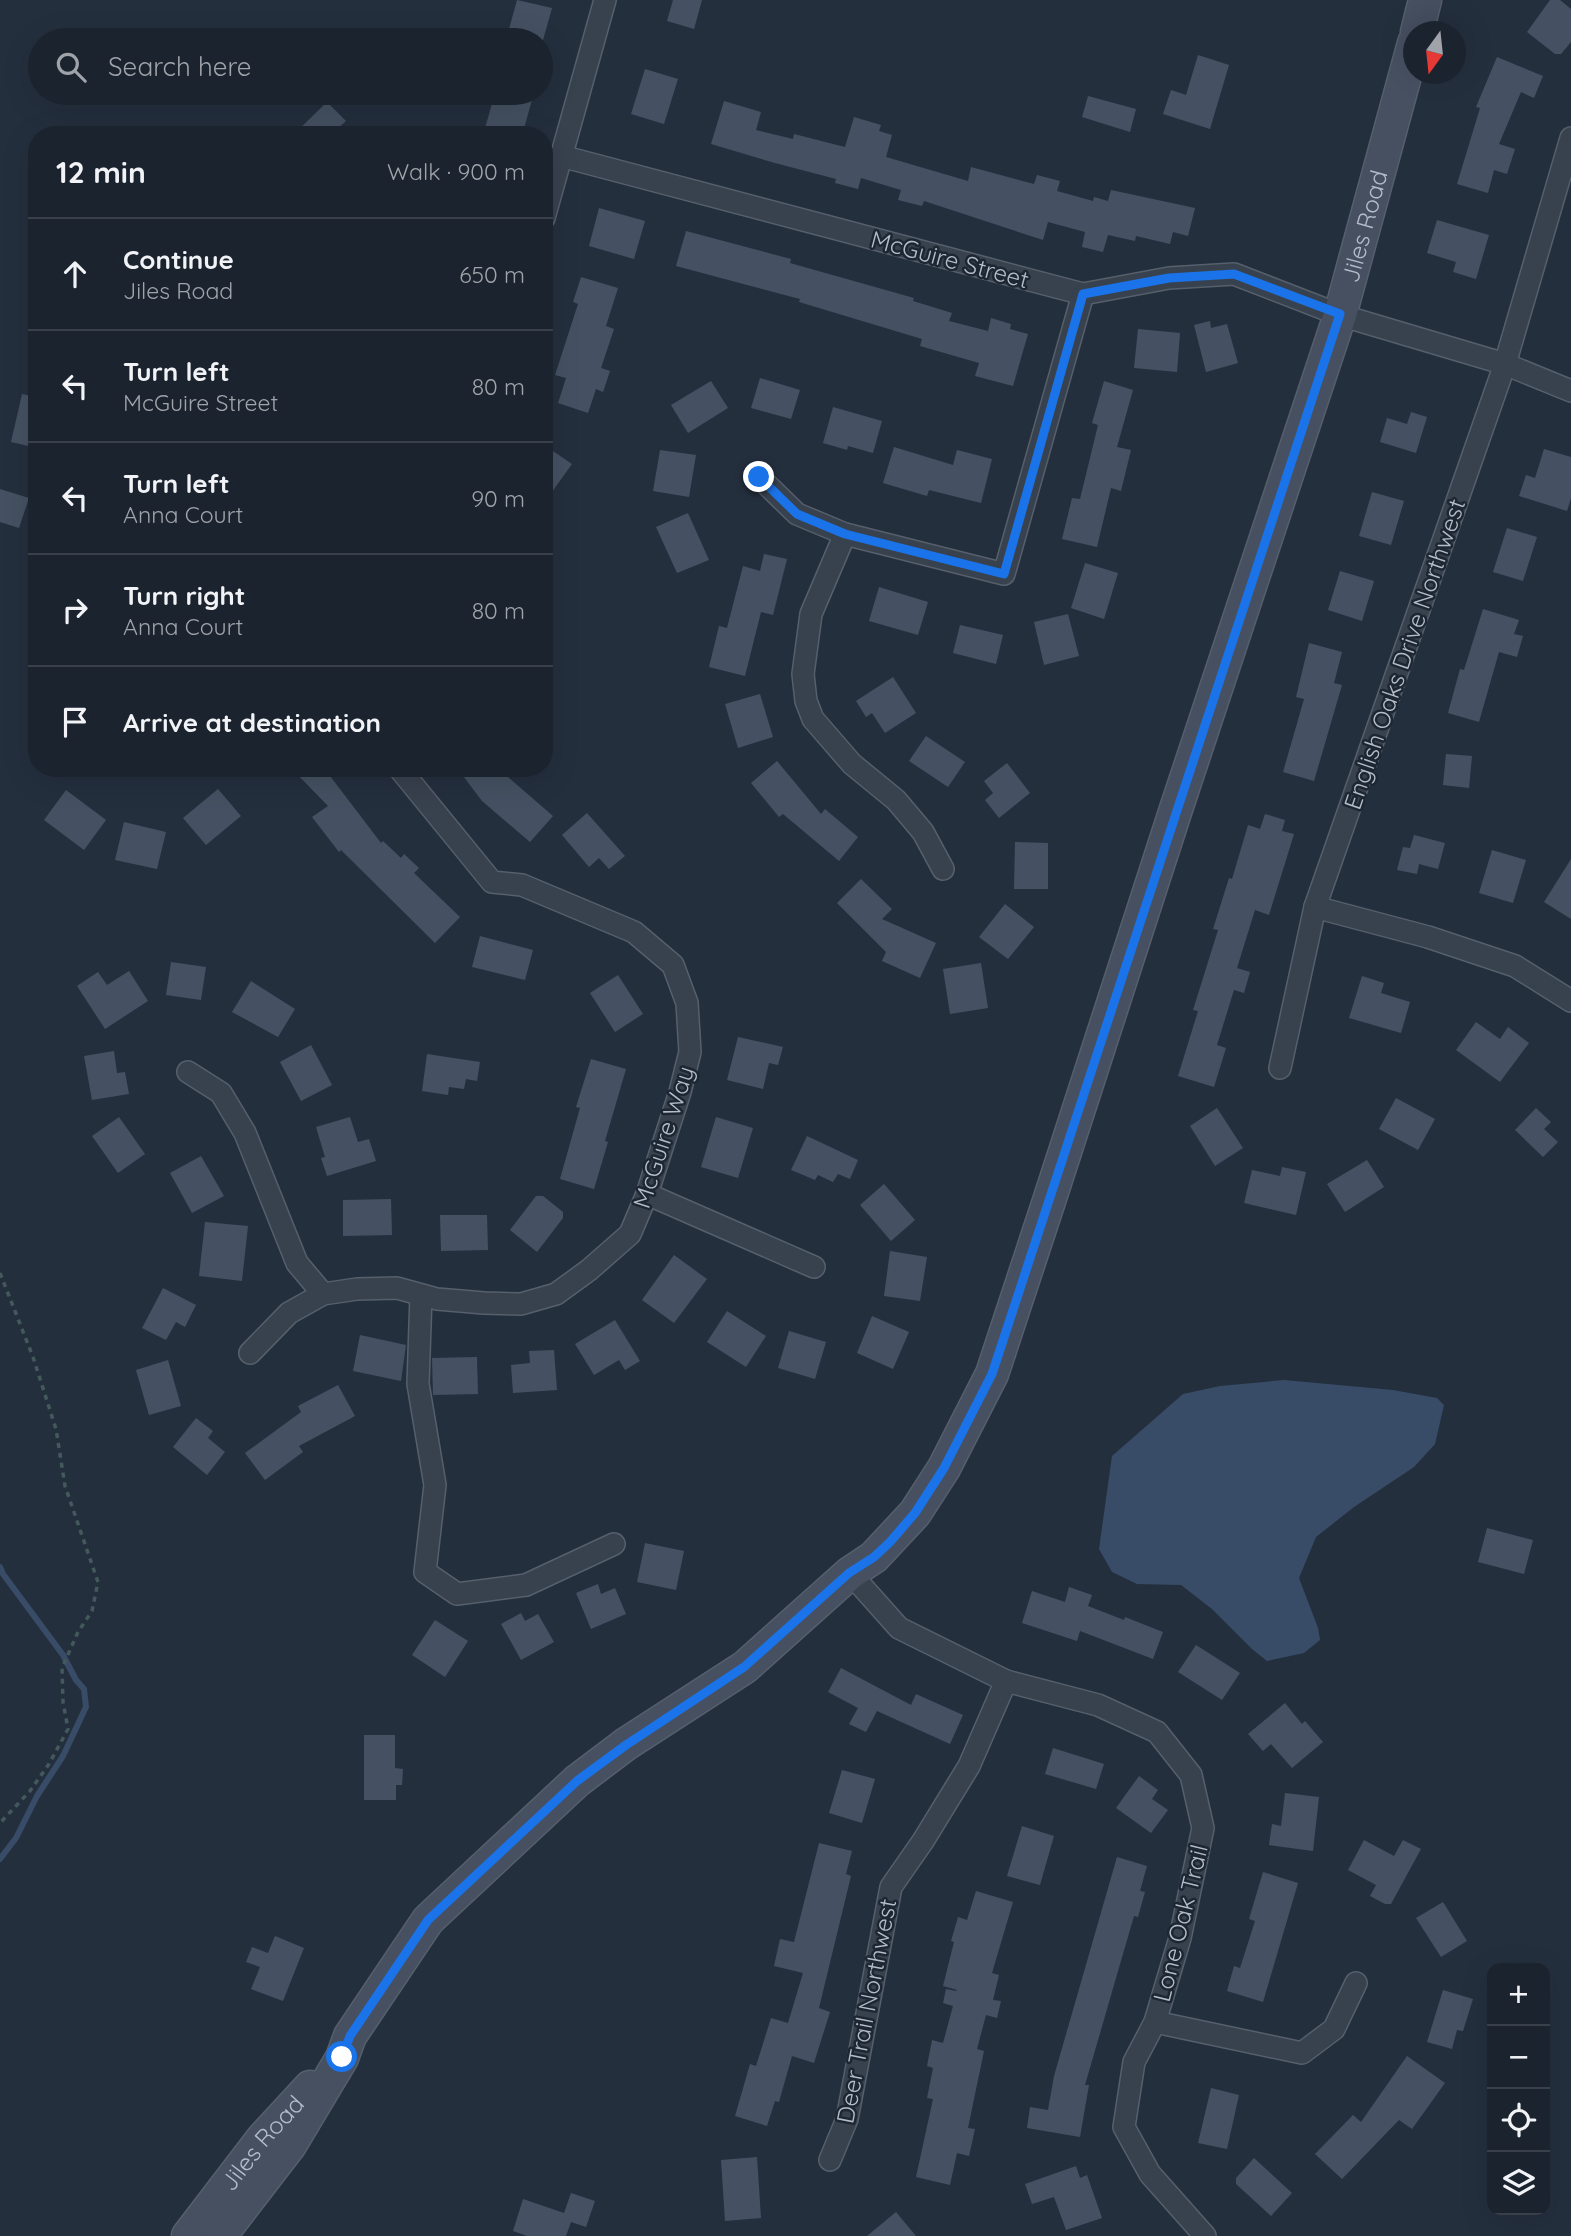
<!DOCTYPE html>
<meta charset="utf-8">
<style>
:root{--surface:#1b232e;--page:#282f3a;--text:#f1f3f6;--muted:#a0a4aa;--line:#39404a}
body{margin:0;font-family:Quicksand,sans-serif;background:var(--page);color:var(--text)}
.controls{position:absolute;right:21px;bottom:21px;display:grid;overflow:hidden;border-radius:14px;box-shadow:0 7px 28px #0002}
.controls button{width:63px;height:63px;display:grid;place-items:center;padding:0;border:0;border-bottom:2px solid var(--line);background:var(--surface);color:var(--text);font:35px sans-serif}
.compass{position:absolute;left:1403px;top:21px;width:63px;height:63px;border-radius:50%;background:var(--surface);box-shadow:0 7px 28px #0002;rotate:195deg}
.stop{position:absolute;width:21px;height:21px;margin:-16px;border:5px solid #1a73e8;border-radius:50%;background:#fff}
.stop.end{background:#1a73e8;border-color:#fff;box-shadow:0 2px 7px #0008}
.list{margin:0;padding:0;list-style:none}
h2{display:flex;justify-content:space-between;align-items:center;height:91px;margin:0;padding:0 28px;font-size:30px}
h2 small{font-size:23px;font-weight:400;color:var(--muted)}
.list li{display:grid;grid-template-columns:46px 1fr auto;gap:21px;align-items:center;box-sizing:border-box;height:112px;padding:0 28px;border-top:2px solid var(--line)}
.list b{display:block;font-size:26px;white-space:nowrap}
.list p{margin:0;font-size:23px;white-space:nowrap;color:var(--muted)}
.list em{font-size:23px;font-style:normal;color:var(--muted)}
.icon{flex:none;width:38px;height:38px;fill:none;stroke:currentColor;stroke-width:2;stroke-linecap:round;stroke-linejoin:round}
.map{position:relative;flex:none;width:1571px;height:2236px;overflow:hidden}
.search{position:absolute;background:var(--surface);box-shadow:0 7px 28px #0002;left:28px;top:28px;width:525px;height:77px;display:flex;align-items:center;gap:18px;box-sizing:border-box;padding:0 24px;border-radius:38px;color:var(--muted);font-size:26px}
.panel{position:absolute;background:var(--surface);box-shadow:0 7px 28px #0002;left:28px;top:126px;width:525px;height:651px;border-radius:28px}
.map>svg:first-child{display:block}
.water{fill:#394c67}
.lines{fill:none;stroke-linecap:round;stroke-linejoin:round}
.stream{stroke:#394c67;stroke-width:6}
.building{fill:#455162}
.street-casing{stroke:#565f6c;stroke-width:24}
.secondary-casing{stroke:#565f6c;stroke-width:35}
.path{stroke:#44595c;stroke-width:3.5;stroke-dasharray:5 5;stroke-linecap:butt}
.street{stroke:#38414e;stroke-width:21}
.secondary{stroke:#465061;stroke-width:32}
.route{stroke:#1a73e8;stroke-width:9}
.labels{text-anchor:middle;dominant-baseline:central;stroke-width:5;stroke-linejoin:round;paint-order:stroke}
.street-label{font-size:24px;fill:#b4bcc9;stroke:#1d2633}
</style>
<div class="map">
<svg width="1571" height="2236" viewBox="0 0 1571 2236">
<rect width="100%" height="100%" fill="#242f3e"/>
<path class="water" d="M1284,1380l109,10 44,8 7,7 -9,39 -21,23 -60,40 -38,30 -17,41 19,50 2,12 -16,13 -37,8 -15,-12 -40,-40 -31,-24 -44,-1 -25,-12 -13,-23 13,-93 71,-62 37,-8z"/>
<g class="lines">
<path class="stream" d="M0,1567l3,7 60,81 13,25 8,9 2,18 -23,49 -26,40 -21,42 -16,21"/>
</g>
<g class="building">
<path d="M517,0l35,8 -9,32h-37z"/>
<path d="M673,0h29l-8,29 -27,-8z"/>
<path d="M1550,0h10l11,9v33l-10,12h-6l-28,-22z"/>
<path d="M1198,55l31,10 -19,64 -47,-15 8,-24 15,5z"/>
<path d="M1497,57l46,19 -9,22 -13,-6 -22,52 16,5 -8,25 -13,-4 -6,23 -31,-9 23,-76 -4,-1z"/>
<path d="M645,69l33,10 -14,45 -33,-10z"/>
<path d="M495,93h39l-11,39h-2l-1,3h-37z"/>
<path d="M1088,96l48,13 -6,23 -48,-15z"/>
<path d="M724,101l37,11 -5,18 37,9 1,-5 51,13 9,-30 27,8 -2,6 13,4 -6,22 82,24 3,-14 63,17 3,-9 23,6 -3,10 36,10 1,-4 14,4 3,-11 84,18 -7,28 -15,-4 -3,12 -34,-8 -1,5 -27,-6 -5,17 -21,-5 3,-15 -37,-10 -5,18 -119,-39 -2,5 -24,-6 3,-10 -40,-12 -3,11 -23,-6 1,-4 -61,-16 -64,-19z"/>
<path d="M327,102l19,19 -15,14h-38z"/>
<path d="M599,208l46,13 -11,38 -45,-13z"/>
<path d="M1437,220l52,15 -13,44 -23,-7 3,-10 -29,-9z"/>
<path d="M686,231l105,28 -1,4 124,35 -1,3 39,12 -3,8 39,10 3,-13 20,6 -1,5 18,5 -15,52 -38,-10 4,-13 -59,-17 2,-7 -123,-37 1,-3 -124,-33z"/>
<path d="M581,277l37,11 -12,38 8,3 -13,39 9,3 -7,21 -7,-3 -8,24 -30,-10 8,-25 -11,-3 23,-71 -5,-2z"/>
<path d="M1210,321l1,7 16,-4 11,39 -32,9 -12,-47z"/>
<path d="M1138,329l42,4 -3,39 -43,-4z"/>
<path d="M760,378l40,12 -9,29 -40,-11z"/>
<path d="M711,381l17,27 -40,25 -17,-28z"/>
<path d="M1104,381l29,9 -16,57 14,3 -10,41 -10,-3 -14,59 -35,-8 10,-41 8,1 18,-74 -6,-2z"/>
<path d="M22,394l15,3v51l-26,-6z"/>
<path d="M833,407l49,14 -9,32 -25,-7 -1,4 -24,-7z"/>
<path d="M1411,412l16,5 -11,36 -36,-11 7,-24 20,6z"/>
<path d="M544,445l28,19 -28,39z"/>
<path d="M894,447l59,18 4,-15 35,9 -11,44 -52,-13 -2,6 -44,-13z"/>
<path d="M1544,449l27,8v41l-4,13 -48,-15 7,-21 9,3z"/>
<path d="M660,450l36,5 -7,42 -36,-6z"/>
<path d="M0,489l29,9 -10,30 -19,-6z"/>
<path d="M1372,492l32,9 -13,44 -32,-9z"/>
<path d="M688,513l21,47 -32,13 -21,-46z"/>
<path d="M1507,528l30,9 -14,44 -30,-9z"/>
<path d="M764,554l23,5 -14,56 -12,-3 -16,64 -36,-9 10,-41 8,2 16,-62 17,5z"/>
<path d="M1085,563l33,10 -14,46 -33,-11z"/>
<path d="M1340,571l34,10 -12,40 -34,-11z"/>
<path d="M879,587l49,15 -10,33 -49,-14z"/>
<path d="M1483,609l36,11 -5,14 9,2 -6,21 -18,-5 -20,70 -31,-9 12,-44 4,1z"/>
<path d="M1068,614l11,42 -35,9 -10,-43z"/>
<path d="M960,625l43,10 -7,29 -43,-11z"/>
<path d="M1309,643l33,9 -8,31 8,2 -28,96 -31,-9 21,-73 -8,-2z"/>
<path d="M893,677l23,36 -31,20 -13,-20 -6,4 -10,-16z"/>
<path d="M760,694l13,43 -35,11 -13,-44z"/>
<path d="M926,736l39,26 -17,25 -39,-26z"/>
<path d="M1446,754l26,2 -3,32 -26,-3z"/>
<path d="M777,761l44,53 4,-5 33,28 -19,24 -56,-47 -4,3 -28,-34z"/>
<path d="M1007,763l23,30 -31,25 -14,-18 8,-7 -9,-12z"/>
<path d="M291,768h33l57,75 2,-2 18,17 3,-4 15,14 -5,5 46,44 -25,26 -94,-93 -2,2 -27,-35 16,-11z"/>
<path d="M457,768h44l7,9 45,39 -23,26 -48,-41z"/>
<path d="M218,789l23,27 -35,29 -23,-27z"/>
<path d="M66,790l40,30 -22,30 -40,-30z"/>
<path d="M587,813l38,43 -16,13 -10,-11 -10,9 -27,-32z"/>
<path d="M1265,814l20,6 -3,11 12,3 -25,81 -14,-5 -18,58 13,4 -6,21 -10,-3 -17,55 9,3 -12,39 -36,-11 20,-65 -5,-1 25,-80 -5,-1 16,-51 3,1 16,-54 12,4z"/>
<path d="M124,822l42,10 -9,37 -42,-9z"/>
<path d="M1414,835l31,8 -7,26 -19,-5 -2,10 -20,-4 6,-23 7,1z"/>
<path d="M1015,842l33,1v46h-34z"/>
<path d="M1492,850l34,10 -13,43 -34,-10z"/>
<path d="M1571,859v60l-27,-17z"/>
<path d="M861,879l31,30 -10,10 54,24 -16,35 -38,-17 4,-9 -49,-49z"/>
<path d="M1005,904l29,23 -26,32 -29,-22z"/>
<path d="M480,936l53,14 -8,30 -53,-13z"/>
<path d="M171,962l35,5 -5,33 -35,-5z"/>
<path d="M981,963l7,45 -38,6 -7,-45z"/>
<path d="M129,971l19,30 -43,28 -28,-43 21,-14 9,13z"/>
<path d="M618,975l25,39 -28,18 -25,-39z"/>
<path d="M1362,976l22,7 -3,10 29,9 -9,31 -52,-15z"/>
<path d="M251,981l44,28 -17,28 -46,-25z"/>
<path d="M1476,1022l24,17 8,-12 21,16 -29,39 -44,-32z"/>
<path d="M738,1037l45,10 -5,18 -9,-2 -6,26 -36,-9z"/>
<path d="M311,1045l21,40 -31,16 -21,-39z"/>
<path d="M114,1051l3,22 8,-1 4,22 -37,6 -8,-44z"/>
<path d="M427,1054l53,8 -3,19 -11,-2 -2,10 -15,-2 -1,8 -26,-4z"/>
<path d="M591,1059l35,10 -21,72 3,1 -14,47 -34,-10 20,-71 -4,-1z"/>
<path d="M1396,1098l39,21 -17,31 -39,-21z"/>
<path d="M1217,1108l26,40 -28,18 -25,-40z"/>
<path d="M1536,1108l15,14 -7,7 14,13 -15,15 -28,-27z"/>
<path d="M119,1117l26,37 -27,19 -26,-37z"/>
<path d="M350,1117l8,25 11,-3 7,22 -49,15 -6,-18 4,-1 -9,-30z"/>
<path d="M716,1117l37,11 -15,50 -37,-11z"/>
<path d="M807,1136l51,24 -8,19 -12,-5 -5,8 -15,-7 -3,5 -24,-10z"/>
<path d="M201,1156l23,40 -32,17 -22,-40z"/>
<path d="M1367,1160l17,27 -39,25 -18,-28z"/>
<path d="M1282,1167l24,5 -10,43 -52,-12 8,-33 28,6z"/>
<path d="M884,1184l31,36 -24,21 -31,-36z"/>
<path d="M536,1196h7l20,16v6l-26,34 -27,-22z"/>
<path d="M391,1199l1,36 -49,1v-36z"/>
<path d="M440,1215h47l1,35 -47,1z"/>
<path d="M205,1222l43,4 -6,55 -43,-5z"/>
<path d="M890,1251l37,6 -7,44 -36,-5z"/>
<path d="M674,1255l33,24 -33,44 -32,-23z"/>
<path d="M163,1288l33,17 -11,22 -9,-5 -10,18 -24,-12z"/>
<path d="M727,1311l39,25 -20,31 -39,-25z"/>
<path d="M872,1316l37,16 -16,37 -36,-16z"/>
<path d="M615,1320l25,41 -15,9 -6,-10 -25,15 -19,-31z"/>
<path d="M789,1331l37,11 -11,37 -37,-11z"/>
<path d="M360,1335l46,10 -5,36 -48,-10z"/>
<path d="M554,1350l3,40 -44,3 -2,-28 19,-2 -1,-12z"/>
<path d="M477,1357l1,37 -45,1 -1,-37z"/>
<path d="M168,1360l13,46 -32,9 -13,-45z"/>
<path d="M338,1385l17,31 -56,30 4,6 -38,28 -20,-27 56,-41 -3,-6z"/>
<path d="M196,1418l17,13 -5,7 17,14 -18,23 -34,-28z"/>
<path d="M1487,1528l46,12 -9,34 -46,-12z"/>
<path d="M645,1543l39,8 -8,39 -39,-8z"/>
<path d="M598,1584l3,10 14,-6 11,26 -35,15 -15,-36z"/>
<path d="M1069,1587l23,8 -4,11 36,14 1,-3 38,15 -10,27 -73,-28 -3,10 -55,-18 10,-32 33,11z"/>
<path d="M521,1613l4,8 13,-7 16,28 -33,18 -20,-36z"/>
<path d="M435,1620l33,21 -23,36 -33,-22z"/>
<path d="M1196,1645l44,28 -18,27 -44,-28z"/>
<path d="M841,1668l70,37 5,-11 47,21 -13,29 -73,-33 -11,21 -17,-8 9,-16 -30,-16z"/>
<path d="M1285,1703l17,21 3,-3 18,21 -31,26 -21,-24 -8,7 -15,-17z"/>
<path d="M364,1735h31v33l8,1 -1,16h-6v15h-32z"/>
<path d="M1053,1748l51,16 -8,25 -51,-15z"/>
<path d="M842,1770l33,9 -13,44 -33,-10z"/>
<path d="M1139,1776l19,14 -6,9 16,11 -17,23 -35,-25z"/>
<path d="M1285,1793l34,4 -6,54 -44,-6 3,-21 9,2z"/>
<path d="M1022,1826l32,10 -14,49 -33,-9z"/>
<path d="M1364,1840l30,16 9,-16 18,9 -30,55h-6l-15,-8 6,-11 -28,-15z"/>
<path d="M819,1843l33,8 -6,23 5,2 -32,132 11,4 -16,51 -22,-7 -13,46 -4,-1 -8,25 -32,-10 15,-52 6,2 15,-48 17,5 15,-50 -29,-7 6,-27 14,3z"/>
<path d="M1117,1857l30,9 -7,25 5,1 -7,25 -4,-1 -49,169h4l-9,52 -53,-9 3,-21 18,3 6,-34z"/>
<path d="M1263,1872l35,11 -35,119 -36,-11 7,-25 6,2 15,-47 -6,-2z"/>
<path d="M976,1891l37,11 -21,71 7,2 -6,25 8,1 -4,17 -11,-3 -9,34 7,2 -16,77 7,1 -6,27 -12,-3 -7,32 -34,-8 17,-78 -6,-1 6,-30 -6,-2 5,-26 11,3 10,-37 -10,-3 3,-14 10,2 1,-1 -14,-4 11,-44 -3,-1 7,-24 9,3z"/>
<path d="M1443,1902l24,39 -26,16 -25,-39z"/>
<path d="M275,1936l29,12 -21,53 -32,-12 9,-22 -14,-5 6,-15 16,6z"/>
<path d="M1443,1990l30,9 -10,32 -6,-1 -5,19 -25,-7z"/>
<path d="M1407,2056l38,27 -33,46 -13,-9 -57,59 -27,-25 38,-39 8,7z"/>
<path d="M1211,2088l28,7 -12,54 -29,-6z"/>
<path d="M757,2157l4,61 -36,3 -4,-61z"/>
<path d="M1254,2158l38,35 -21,23 -35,-32v-6z"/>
<path d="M1076,2166l4,12 7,-3 15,43 -36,12 -12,-33 -22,7 -7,-20z"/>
<path d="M571,2193l24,8 -9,26 -15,-5 -5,14h-39l-14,-5 10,-32 41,14z"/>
<path d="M896,2212l20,24h-49z"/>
</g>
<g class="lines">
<defs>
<g id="street">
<path d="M561,156l522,138 86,-16 65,-4 106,41 165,49 66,27"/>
<path d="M544,218l61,-218"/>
<path d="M759,477l38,37 48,20 159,40 79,-280"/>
<path d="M845,534l-34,80 -8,60 3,27 7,18 39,45 44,36 27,32 20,37"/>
<path d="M1315,907l113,30 87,29 56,35"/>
<path d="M1280,1068l35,-161 190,-543 66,-226"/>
<path d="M188,1072l33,21 24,40 52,130 26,31"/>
<path d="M647,1194l167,73"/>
<path d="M421,1295l-3,89 17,101 -10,87 32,22 69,-9 88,-41"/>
<path d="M250,1353l39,-40 34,-19 34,-5 40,-1 40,11 47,4 37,1 35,-10 33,-24 41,-36 17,-40 33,-102 10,-40 -3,-49 -14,-38 -39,-33 -112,-47 -30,-3 -93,-114"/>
<path d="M850,1573l49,55 107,53 92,24 59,27 34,43 12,53 -23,110 -25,84 -21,40 -10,65 26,47 55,62"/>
<path d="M1155,2022l147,31 32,-24 22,-46"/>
<path d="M830,2160l17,-41 44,-232 32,-46 46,-75 37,-85"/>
</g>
<g id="secondary">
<path d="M1417,32l8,-32"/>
<path id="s1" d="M188,2236l75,-98 47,-51"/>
<path id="s2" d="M220,2236l70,-91 52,-87 8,-22 78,-116 149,-139 49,-37 119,-77 105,-94 24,-16 41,-44 29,-45 48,-94 58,-176 126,-389 164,-494 74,-272"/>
</g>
</defs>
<use href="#street" class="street-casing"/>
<use href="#secondary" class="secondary-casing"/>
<path class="path" d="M0,1273l33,84 23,72 9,57 33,96 -6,29 -14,21 -16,36 1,34 5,27 -19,35 -19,27 -30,32"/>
<use href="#street" class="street"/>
<use href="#secondary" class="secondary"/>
</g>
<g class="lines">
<path class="route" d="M342,2057l8,-21 78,-116 149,-139 49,-36 118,-78 105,-94 25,-16 16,-15 25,-29 29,-45 48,-94 348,-1060 -106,-40 -65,4 -86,16 -79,280 -159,-40 -48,-20 -38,-37"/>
</g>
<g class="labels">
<g class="street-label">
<text stroke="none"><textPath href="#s2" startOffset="2382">Jiles Road</textPath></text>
<text transform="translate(950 259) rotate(15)">McGuire Street</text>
<text transform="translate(1404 654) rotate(-71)">English Oaks Drive Northwest</text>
<text transform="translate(663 1137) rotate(-72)">McGuire Way</text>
<text transform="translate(1180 1923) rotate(-76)">Lone Oak Trail</text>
<text transform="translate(866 2011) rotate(-79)">Deer Trail Northwest</text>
<text stroke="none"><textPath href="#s1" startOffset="119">Jiles Road</textPath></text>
</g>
</g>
</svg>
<div class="controls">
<button>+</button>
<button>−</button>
<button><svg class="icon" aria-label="locate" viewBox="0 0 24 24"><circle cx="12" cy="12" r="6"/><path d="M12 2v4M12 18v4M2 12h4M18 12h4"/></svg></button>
<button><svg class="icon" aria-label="layers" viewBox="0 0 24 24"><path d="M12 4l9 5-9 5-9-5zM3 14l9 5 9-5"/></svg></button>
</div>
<svg class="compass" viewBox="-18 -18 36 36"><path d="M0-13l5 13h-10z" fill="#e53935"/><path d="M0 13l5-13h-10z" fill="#a0a4aa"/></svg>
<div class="stop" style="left:342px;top:2057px"></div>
<div class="stop end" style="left:759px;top:477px"></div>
<div class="search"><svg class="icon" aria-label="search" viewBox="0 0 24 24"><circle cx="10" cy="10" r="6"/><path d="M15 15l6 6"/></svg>Search here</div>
<section class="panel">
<h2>12 min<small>Walk · 900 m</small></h2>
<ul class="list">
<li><svg class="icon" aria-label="ahead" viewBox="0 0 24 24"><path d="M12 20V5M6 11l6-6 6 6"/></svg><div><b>Continue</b><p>Jiles Road</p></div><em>650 m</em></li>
<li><svg class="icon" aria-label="left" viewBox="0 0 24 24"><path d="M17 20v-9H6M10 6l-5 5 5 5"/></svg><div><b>Turn left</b><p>McGuire Street</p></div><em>80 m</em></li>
<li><svg class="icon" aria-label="left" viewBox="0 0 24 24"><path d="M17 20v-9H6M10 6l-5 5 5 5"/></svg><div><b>Turn left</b><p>Anna Court</p></div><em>90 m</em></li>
<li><svg class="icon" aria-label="right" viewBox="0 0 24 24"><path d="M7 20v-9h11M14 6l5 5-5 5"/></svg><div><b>Turn right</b><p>Anna Court</p></div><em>80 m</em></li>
<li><svg class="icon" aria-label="arrive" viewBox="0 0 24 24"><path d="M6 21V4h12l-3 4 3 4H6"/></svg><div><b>Arrive at destination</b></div></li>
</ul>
</section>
</div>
